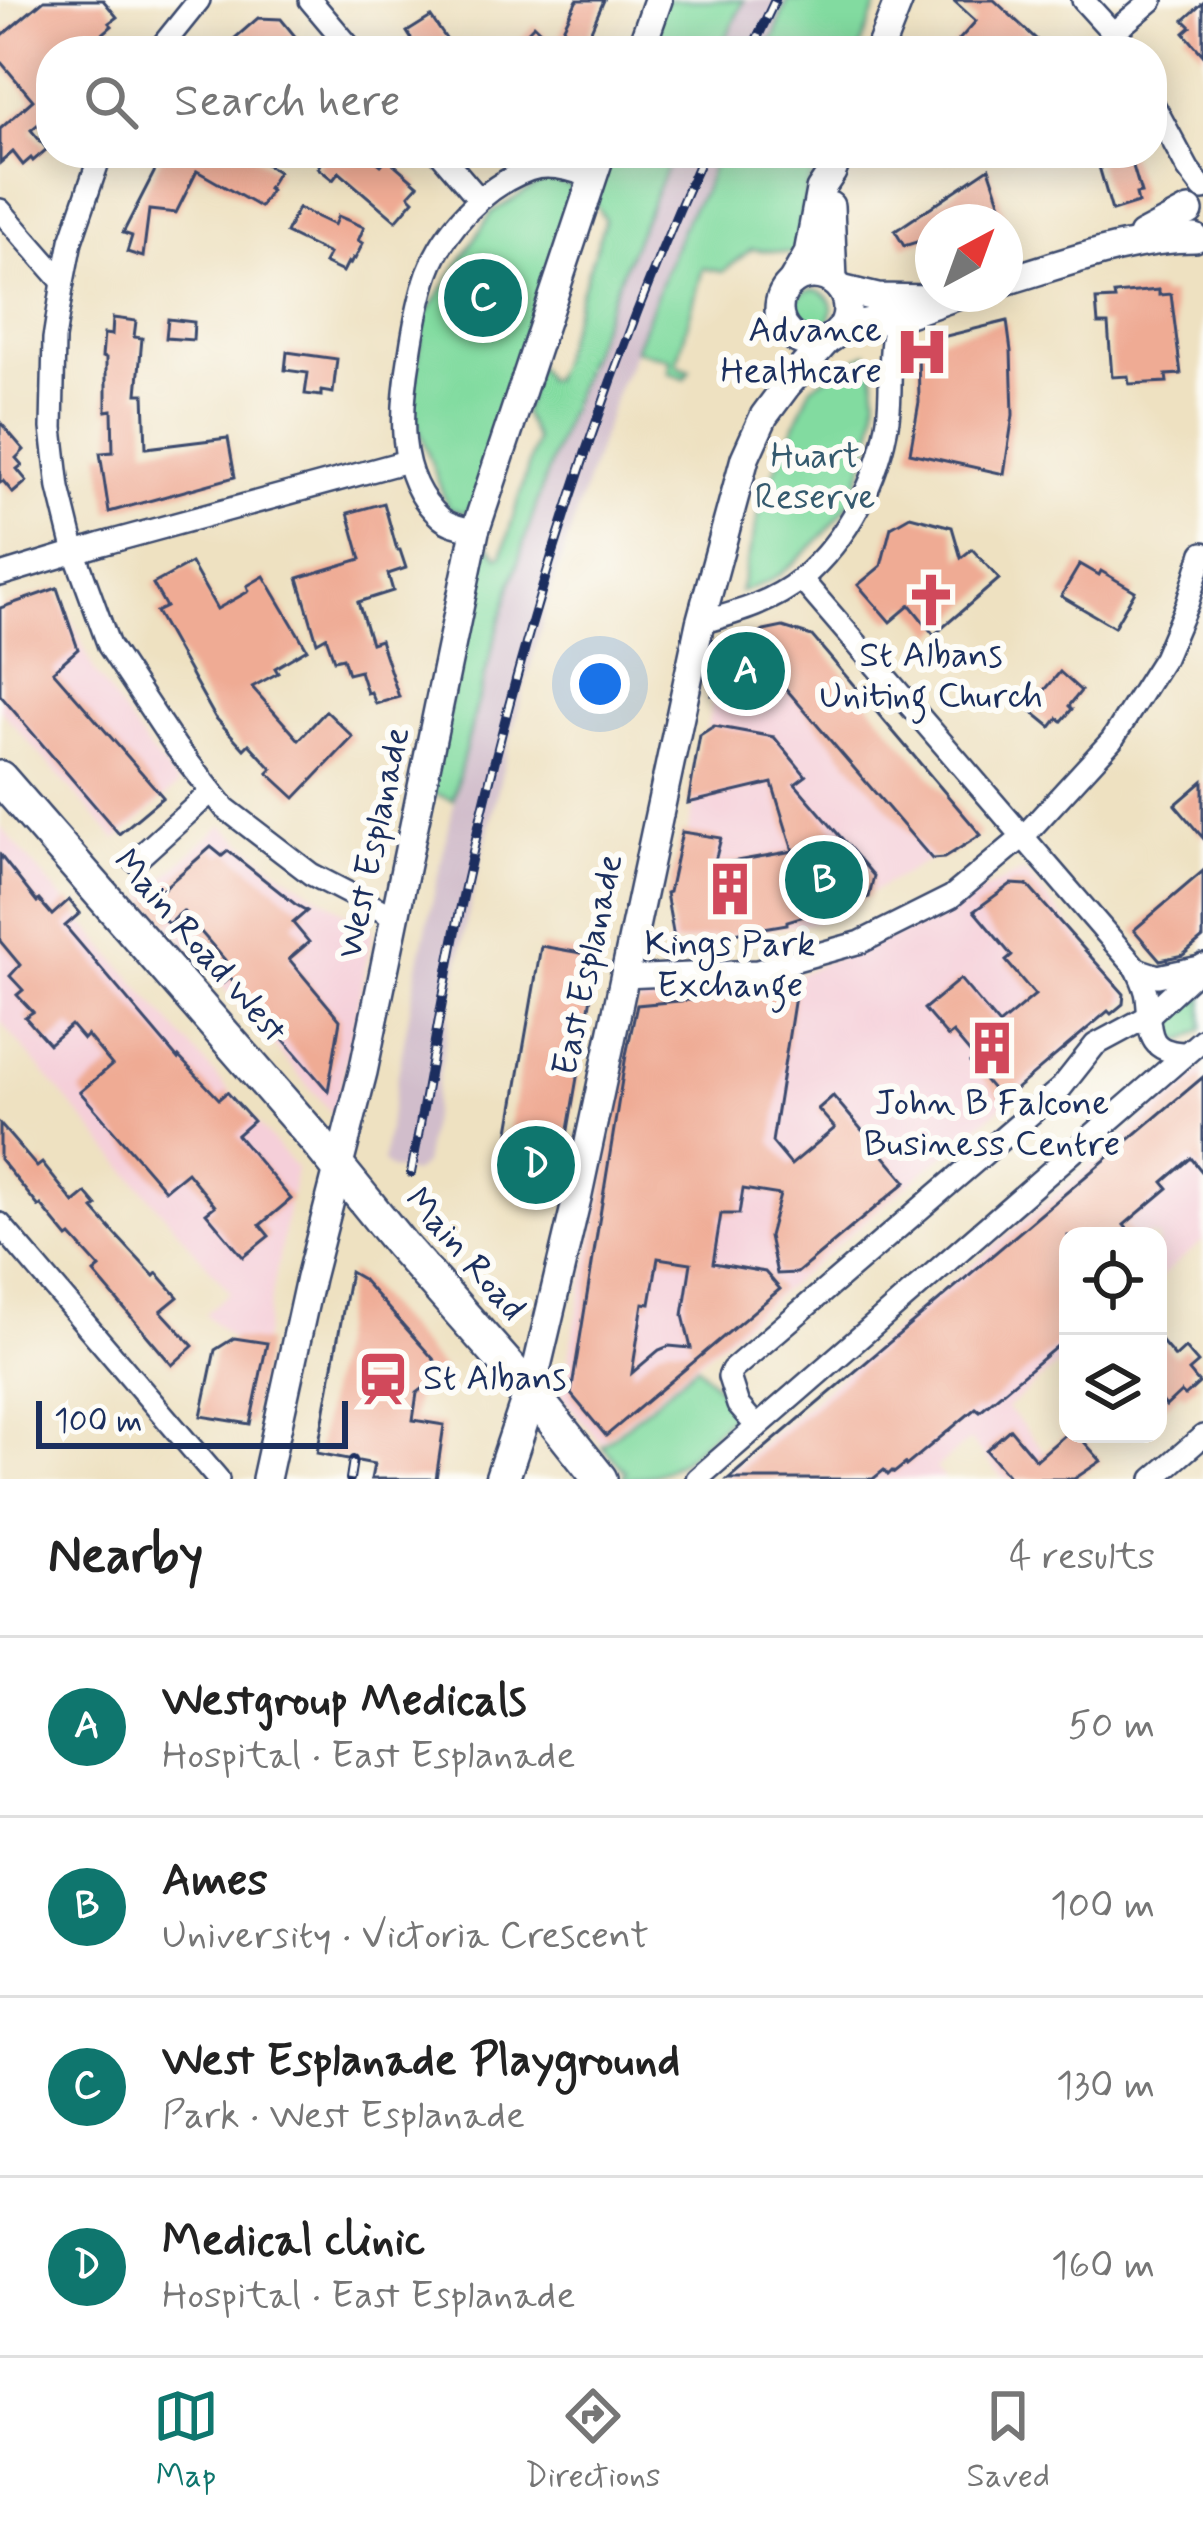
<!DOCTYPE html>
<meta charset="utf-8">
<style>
:root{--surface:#fff;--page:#f6f6f6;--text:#222;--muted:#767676;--line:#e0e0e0;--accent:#0f766e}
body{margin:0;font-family:Mynerve,sans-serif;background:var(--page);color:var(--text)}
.controls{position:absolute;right:36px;bottom:36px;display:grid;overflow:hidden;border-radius:24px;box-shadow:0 6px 30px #0003}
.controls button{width:108px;height:108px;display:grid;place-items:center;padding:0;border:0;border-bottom:3px solid var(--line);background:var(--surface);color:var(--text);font:60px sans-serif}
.compass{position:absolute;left:915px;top:204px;width:108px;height:108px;border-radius:50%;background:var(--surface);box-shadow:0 6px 30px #0003;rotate:41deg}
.scale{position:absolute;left:36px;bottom:30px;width:312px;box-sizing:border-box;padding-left:12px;border:6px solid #1b2f5e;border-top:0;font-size:33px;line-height:42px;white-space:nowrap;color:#1b2f5e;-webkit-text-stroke:9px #fdfcf7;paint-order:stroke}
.you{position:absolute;left:600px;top:684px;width:42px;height:42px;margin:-30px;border:9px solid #fff;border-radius:50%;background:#1a73e8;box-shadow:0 0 0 18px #1a73e833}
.badge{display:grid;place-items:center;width:78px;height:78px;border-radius:50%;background:var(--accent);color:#fff;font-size:39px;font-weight:700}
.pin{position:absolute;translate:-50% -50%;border:6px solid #fff;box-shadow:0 3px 12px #0006}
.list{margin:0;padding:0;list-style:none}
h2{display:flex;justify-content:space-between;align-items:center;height:156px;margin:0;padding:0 48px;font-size:51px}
h2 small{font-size:39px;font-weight:400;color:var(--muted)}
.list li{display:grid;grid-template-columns:78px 1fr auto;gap:36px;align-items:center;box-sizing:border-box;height:180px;padding:0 48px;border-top:3px solid var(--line)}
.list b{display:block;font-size:45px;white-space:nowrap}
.list p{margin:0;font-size:39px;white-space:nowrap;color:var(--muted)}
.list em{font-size:39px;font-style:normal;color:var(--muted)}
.icon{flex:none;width:66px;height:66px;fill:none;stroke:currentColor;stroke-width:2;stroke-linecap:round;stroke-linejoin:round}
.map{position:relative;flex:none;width:1203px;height:1479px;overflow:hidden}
.search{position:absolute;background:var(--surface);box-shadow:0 6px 30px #0003;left:36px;right:36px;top:36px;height:132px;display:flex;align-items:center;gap:30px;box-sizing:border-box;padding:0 42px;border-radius:48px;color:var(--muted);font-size:45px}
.sheet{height:876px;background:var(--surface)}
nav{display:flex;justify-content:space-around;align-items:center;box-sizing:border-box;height:168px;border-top:3px solid var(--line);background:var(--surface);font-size:33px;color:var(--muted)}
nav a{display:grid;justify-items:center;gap:6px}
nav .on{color:var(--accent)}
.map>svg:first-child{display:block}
.built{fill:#f5cfd9}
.industrial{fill:#d1bdcb}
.green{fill:#82dba0;stroke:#4e857f;stroke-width:3}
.building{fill:#efab94;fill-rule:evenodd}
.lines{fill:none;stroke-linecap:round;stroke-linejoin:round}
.minor-casing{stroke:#3b4a6d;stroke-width:26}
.tertiary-casing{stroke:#3b4a6d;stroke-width:32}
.secondary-casing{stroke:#3b4a6d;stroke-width:38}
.minor{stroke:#fff;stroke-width:21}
.tertiary{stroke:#fff;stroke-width:27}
.secondary{stroke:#fff;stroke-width:33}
.rail-casing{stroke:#1b2f5e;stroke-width:10}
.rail{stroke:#fdfcf7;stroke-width:6;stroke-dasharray:18;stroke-linecap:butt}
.labels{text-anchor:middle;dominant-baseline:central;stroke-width:12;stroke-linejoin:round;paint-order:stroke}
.poi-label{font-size:36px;fill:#1b2f5e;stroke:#fdfcf7}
.park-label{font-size:36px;fill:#355a6e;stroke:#fdfcf7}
.street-label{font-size:36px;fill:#1b2f5e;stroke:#fdfcf7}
</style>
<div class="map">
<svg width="1203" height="1479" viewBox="0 0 1203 1479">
<rect width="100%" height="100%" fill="#fdfcf7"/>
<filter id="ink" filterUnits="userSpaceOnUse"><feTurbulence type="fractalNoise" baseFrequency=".00833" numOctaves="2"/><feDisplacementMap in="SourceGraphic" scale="24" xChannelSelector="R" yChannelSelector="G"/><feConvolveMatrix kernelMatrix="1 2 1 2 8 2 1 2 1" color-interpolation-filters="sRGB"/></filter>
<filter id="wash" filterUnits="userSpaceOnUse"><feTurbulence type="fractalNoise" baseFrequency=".004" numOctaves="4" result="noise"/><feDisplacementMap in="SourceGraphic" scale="48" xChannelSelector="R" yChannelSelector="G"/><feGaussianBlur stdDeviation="2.7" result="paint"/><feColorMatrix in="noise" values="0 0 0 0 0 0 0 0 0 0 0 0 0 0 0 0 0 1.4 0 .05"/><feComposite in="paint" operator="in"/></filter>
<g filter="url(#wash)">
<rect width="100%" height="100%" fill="#eee1c1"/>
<g class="built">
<path d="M57,588l38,84 51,74 33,39 -63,55 -116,-131v-101z"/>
<path d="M778,627l31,9 167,198 -158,88 -150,24 52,-291z"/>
<path d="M222,825l56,45 95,60 -38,187 -191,-221z"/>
<path d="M0,826l296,342 -34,179 -30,-7 -27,-26 25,-22 -230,-271z"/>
<path d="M1024,871l107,127 -530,445 -40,-47 82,-411 117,7z"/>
<path d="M1203,1068v173l-45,38v-43h-90v120l-61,52 61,71h-64l-34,-39 -34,28 8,11h-224z"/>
</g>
<g class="industrial">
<path d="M744,0h43l-12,35 -12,16h-43z"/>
<path d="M673,153h44l-13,37 -18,29 -58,149 -9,17 -69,208 -43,158 -41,172 -43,242 -10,8 -23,-4 -7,-7 2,-17 32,-175 59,-265 34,-116 61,-183 38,-103z"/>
</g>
<g class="green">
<path d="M663,0h81l-24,51h-77z"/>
<path d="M787,0h92l-20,51h-96l12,-16z"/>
<path d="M607,153h66c-21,50 -44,100 -64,151 -64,161 -116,327 -156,496l-23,-8 43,-208 14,-40 11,12 4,-1 34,-115 -13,-27 14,-47 9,14h6l53,-160 -14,-23z"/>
<path d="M717,153h103l-13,36 -11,62 -5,2 -40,-4 -28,23 -20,-4 -26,94 2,4 11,4 -5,8 -16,-5 1,-14 -35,-9 51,-131 18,-29z"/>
<path d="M547,179l26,8 -98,318 -10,8 -17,-5 -37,-101 13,-89 68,-106z"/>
<circle cx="813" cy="309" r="19"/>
<path d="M867,353c12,27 11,52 5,81 -5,21 -11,43 -20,63 -14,26 -59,72 -85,85 -9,4 -18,7 -27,10l23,-95 49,-111z"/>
<path d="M1203,977v52l-18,11 -15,-1 -7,-13 5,-17z"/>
<path d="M697,1365l30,33 4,18c-37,33 -56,63 -109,63l4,-7 -24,-26z"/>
</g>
<g id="blocks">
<g class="building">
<path d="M44,0h59l14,17 -8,6 3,3 -21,18 6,7h-46v70l-4,-4 -16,13 16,19 -14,12 -2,-3 -8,7 -10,-13 -13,11v-34l33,-29 -33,-39v-24z"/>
<path d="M577,0h27l-22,51h-73l25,-26 21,20z"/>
<path d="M953,0h41l55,51h-100l27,-30z"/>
<path d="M1203,3v52l-19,-22 7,-6 -7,-7z"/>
<path d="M431,17l18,26 -13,8h-17l-12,-19z"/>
<path d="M258,18l23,1 26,32h-87z"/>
<path d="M164,153h84l30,19 -10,16 3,2 -11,17 -63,-36 -21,42 -27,-3 -6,47 -16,-5 5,-16 -9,-3z"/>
<path d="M325,153h41l15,12 6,-7 31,27 -9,10 5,5 -18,21 -57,-49 -6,8 -15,-12z"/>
<path d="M1095,153h34l12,40 -5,1 2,9 -26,8z"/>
<path d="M989,168l18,54h-74v15l-29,9 -9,-15z"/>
<path d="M298,208l36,17 4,-9 26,11 -6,14 5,2 -8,16 -2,-1 -3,6 -2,-2 -5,10 -19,-9 5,-9 -43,-21z"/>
<path d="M1159,290v5l12,-1 10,80 -15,1 1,7 -38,2 -1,-8 -16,1 -4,-53h-10l-2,-24 19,-1 -1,-5z"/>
<path d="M113,318l23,3 -2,16 8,1 -5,56h7l2,54 82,-10 7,39 -126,35 -9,-59 13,-1 -1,-42 -6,1v-53l-4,-1 2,-23 8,1z"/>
<path d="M168,319l26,3 -1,18 -27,-2z"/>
<path d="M1007,321l4,30 2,64 -9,59 -94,-21 9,-51 -1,-59z"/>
<path d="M287,352l50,7 -4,34 -12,-2v5l-16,-2 3,-21 -23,-3z"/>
<path d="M0,422l24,28 -8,8 6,7 -5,4 10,12 -14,12 -10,-12 -3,2z"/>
<path d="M384,503l13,47h3l6,18 -18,6 5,17 -35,11 13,41 9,-3 19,57 -23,7 -5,-12 -4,1 -7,-22 -12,3 -5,-16 -9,2 -8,-23 -9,5 -19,-64 63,-19 -13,-46z"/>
<path d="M910,516l42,11 9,31 11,-9 27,30 -65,56 -24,-30 -20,17 -32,-37 23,-19 10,-39z"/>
<path d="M191,563l26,46 32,-18 -2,-5 17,-10 43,73 -32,19 3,5 -26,14 47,53 27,-29 27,26 -58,61 -27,-25 4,-4 -23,-25 -5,5 -29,-32 -59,-105 10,-5 -13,-23z"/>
<path d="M1080,564l19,11 2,-4 34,20 -21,36 -53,-31z"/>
<path d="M57,588l21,61 -25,22 110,126 -44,37 -119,-139v-87z"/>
<path d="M783,627l29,9 169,199 -37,23 -12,1 -157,-183 -40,15 -23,4 6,-40 46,-24z"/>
<path d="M1060,672l21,19 -12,15 3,3 -10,12 -4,-3 -7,9 -22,-18z"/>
<path d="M714,726l60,11 32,39 -11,8 79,92 -5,21 -82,24v3l-112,19 -9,-50 3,-1 13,-60 39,6 -7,27 79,-14 -21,-68 -84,20 12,-68z"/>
<path d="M1203,781v57l-28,-33z"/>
<path d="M211,847l11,9 6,-5 67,53 12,7 -14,12 16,19 -20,17 51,61 -12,71 -98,-114 -7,6 -10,-13 12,-10 -42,-49 -15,13 -20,-22z"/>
<path d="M0,855l37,47 2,-2 13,15 17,-15 11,13 -15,13 113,133 1,-2 40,42 8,-7 26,29 -16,14 54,64 -31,26 9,11 -26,21 -37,-44 9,-7 -28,-34 -22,18 -85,-98 32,-27 -25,-30 -4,4 -12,-14 -22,19 -24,-27 8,-5 -16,-17 6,-5 -13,-14 10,-11 -20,-24z"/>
<path d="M1203,871v67l-20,17 -23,5 -26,-30z"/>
<path d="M1011,884l16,1 97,109 -1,10 -12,10 -3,-3 -106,90 -32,-38 5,-4 -22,-26 -5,4 -24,-28 36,-30 39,46 36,-30 -29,-34 6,-5 -38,-45z"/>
<path d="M541,946l57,10 -39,226 -44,-8 -11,-14z"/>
<path d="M796,990l-24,152 19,23 44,-37 -17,-19 15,-13 73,86 -109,91 -20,1 -8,-38 11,-41 -37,-6 -4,25h-18l-8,49 52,9 15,17 -174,147 -35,-42 55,-339 11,-50zM658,1258l33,5 -8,52 8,33 -22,-2 -10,4 -27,23 11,-70 7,1z"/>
<path d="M1203,1077v96l-12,-15 -28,24 5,6 -44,37 9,11h-65v101l-88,74 -4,-3 -70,58 -1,-2 -11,9 -2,-2 -4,4 -4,-5 -11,9h-145z"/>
<path d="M0,1124l37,43 5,-4 32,40 12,-10 11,13 -4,3 23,26 38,41 3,-3 21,24 -17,14 32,35 -21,19 -78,-92 6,-5 -29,-32 -3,2 -27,-33 -2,2 -39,-48z"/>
<path d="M350,1272l12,7 83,93 -28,21 -4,27 31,5 -8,54h-65l3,-15 -57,-11z"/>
<path d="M1158,1337l17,20 10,-9 13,15 -9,8 10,12 -14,13 -4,-4 -15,14 -8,-10z"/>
<path d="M234,1338l33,5 -17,81 -49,-8 14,-66z"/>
<path d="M1010,1429l26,31 30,-26h11l24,27 -27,18h-63l-25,-29z"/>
</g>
</g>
</g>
<g filter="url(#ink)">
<use href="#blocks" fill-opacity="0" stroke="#3b4a6d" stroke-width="3"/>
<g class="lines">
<defs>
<g id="minor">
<path d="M310,0l43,51"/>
<path d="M1083,0l30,33 9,18"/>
<path d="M1113,33l39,-33"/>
<path d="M158,51l41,-51"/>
<path d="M1152,102l36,67 15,20"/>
<path d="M101,153l-30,88 -8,41 -9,57 -2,89 7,60 16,65 34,93 67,101 49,61 86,66 85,44"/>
<path d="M440,153l39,46"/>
<path d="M0,210l63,72"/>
<path d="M475,531c-11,-4 -25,-5 -34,-13 -47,-41 -40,-110 -31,-164 4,-27 9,-55 18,-81 16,-44 57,-87 101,-103 19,-7 44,0 62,7"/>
<path d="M0,575l102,-31 305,-83"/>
<path d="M801,579l336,390c4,9 9,19 10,28 4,32 -3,55 39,56"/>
<path d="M700,623c35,-10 72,-20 101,-44 47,-40 78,-100 87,-160 5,-36 -2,-65 9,-102"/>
<path d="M135,861l76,-69"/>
<path d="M1137,969l21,7 42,-9"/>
<path d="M624,977l133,-6 104,-29 90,-45 73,-61 88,-96 52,-82 23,-54 16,-51"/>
<path d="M0,1224l218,255"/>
<path d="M757,1427l-19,-22 -9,-28 3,-7 329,-282 34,-43 52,-28 56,-52"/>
<path d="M697,1479l506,-440"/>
<path d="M1153,1479l50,-43"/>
</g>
<g id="tertiary">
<path d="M640,51l18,-51"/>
<path d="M879,51l20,-51"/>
<path d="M830,206l3,75"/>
<path d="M1142,236l47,-25"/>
<circle cx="813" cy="309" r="34"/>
<path d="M1005,281c61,-18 126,-43 190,-43"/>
<path d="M792,282l16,-28 12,-64 12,-18 7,-19"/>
<path d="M841,289l37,9 53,1"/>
<path d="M837,333l22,-9 38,-7 65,-23"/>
<path d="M531,1392l47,-198 122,-571 45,-165 19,-42 23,-31 41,-46"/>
<path d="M266,1479l44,-201 53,-206 112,-541 126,-378"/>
</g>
<g id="secondary">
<path d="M0,778l315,361 86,106 130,147 69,87"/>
<path d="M502,1479l29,-87"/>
</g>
</defs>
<use href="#minor" class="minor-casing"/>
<use href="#tertiary" class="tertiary-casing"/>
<use href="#secondary" class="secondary-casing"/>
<use href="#minor" class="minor"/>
<use href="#tertiary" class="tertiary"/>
<use href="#secondary" class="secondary"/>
<defs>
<g id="rail">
<path d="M751,51l24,-51"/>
<path d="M411,1173c19,-98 34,-198 56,-295 55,-249 132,-493 237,-725"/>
<path d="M350,1479l3,-19"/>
</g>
</defs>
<use href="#rail" class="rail-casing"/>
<use href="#rail" class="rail"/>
</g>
</g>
<defs>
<symbol id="hospital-bare" viewBox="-9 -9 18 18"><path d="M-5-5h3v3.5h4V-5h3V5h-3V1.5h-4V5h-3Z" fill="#d1495b" stroke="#fdfcf7" stroke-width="2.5" paint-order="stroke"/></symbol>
<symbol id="church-bare" viewBox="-9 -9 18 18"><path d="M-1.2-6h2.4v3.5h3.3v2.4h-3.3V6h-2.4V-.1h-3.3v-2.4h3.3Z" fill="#d1495b" stroke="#fdfcf7" stroke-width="2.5" paint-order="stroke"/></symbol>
<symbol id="building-bare" viewBox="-9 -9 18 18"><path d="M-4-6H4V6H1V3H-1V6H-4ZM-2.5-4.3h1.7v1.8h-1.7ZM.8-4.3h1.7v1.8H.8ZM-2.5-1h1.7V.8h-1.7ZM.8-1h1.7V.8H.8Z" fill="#d1495b" stroke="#fdfcf7" stroke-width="2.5" paint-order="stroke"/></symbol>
<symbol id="station-bare" viewBox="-9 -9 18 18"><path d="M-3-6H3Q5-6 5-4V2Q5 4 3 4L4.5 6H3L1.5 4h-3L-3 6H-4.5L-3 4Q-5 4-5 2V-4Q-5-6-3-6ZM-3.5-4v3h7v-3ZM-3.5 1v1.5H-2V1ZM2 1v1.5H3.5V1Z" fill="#d1495b" stroke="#fdfcf7" stroke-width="2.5" paint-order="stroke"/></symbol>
</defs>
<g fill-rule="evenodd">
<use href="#hospital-bare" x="884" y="314" width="76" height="76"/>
<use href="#church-bare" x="893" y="562" width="76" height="76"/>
<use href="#building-bare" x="692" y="851" width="76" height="76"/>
<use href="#building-bare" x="954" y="1010" width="76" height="76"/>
<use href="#station-bare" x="345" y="1341" width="76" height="76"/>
</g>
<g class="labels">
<g class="poi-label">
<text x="882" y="331" text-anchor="end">Advance<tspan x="882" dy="41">Healthcare</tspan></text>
<text x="931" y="656">St Albans<tspan x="931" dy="41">Uniting Church</tspan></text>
<text x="730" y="945">Kings Park<tspan x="730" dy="41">Exchange</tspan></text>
<text x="992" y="1104">John B Falcone<tspan x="992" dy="41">Business Centre</tspan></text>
<text x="423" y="1379" text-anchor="start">St Albans</text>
</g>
<g class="park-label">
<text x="815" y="457">Huart<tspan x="815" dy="41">Reserve</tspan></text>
</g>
<g class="street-label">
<text transform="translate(375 843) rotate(-78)">West Esplanade</text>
<text transform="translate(199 947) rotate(49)">Main Road West</text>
<text transform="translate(589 965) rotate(-78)">East Esplanade</text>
<text transform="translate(464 1255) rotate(49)">Main Road</text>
</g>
</g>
</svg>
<div class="controls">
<button><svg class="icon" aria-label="locate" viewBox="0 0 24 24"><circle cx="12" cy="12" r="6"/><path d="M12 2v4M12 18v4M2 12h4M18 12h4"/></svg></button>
<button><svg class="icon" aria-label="layers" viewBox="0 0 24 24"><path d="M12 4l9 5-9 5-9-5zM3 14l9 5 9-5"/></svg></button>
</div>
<svg class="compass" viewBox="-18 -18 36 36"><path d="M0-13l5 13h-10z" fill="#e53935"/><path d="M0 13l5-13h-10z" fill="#767676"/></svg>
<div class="scale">100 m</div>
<div class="you"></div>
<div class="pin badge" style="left:746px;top:671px">A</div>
<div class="pin badge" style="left:824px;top:880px">B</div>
<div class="pin badge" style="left:483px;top:298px">C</div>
<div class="pin badge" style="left:536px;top:1165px">D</div>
<div class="search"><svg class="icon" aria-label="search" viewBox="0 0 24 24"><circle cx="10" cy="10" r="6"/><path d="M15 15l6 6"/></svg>Search here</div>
</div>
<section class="sheet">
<h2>Nearby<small>4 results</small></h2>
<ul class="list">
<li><span class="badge">A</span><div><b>Westgroup Medicals</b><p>Hospital · East Esplanade</p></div><em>50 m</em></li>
<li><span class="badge">B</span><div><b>Ames</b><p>University · Victoria Crescent</p></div><em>100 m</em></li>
<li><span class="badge">C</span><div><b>West Esplanade Playground</b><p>Park · West Esplanade</p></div><em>130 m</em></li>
<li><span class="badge">D</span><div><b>Medical clinic</b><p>Hospital · East Esplanade</p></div><em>160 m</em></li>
</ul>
</section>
<nav>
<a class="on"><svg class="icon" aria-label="map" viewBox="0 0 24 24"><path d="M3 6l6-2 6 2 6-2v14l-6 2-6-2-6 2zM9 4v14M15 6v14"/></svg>Map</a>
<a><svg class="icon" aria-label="directions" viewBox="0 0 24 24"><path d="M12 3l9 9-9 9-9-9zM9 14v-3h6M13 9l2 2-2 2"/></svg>Directions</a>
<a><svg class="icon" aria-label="saved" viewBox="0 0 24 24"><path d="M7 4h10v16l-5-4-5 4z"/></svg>Saved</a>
</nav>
